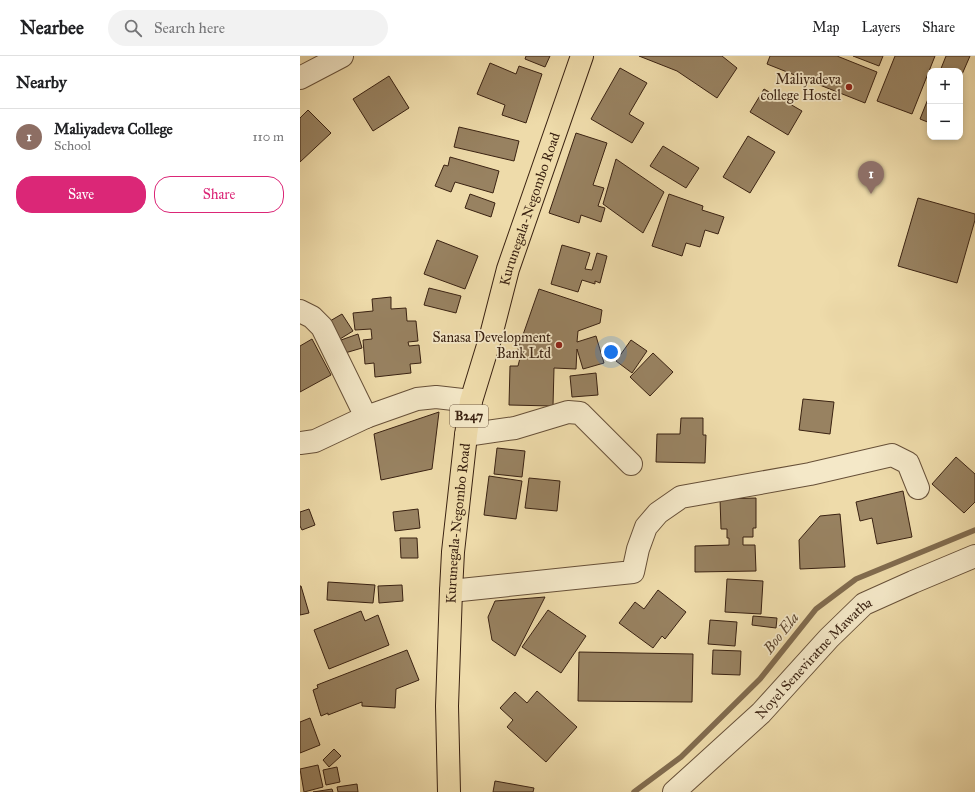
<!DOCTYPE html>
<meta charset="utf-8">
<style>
:root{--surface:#fff;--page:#f2f2f2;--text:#202124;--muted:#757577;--line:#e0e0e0;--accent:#db2777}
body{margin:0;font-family:"IM FELL Great Primer",serif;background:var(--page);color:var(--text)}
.controls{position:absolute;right:12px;top:12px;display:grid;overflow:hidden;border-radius:8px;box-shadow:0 2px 6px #0003}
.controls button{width:36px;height:36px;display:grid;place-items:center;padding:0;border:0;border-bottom:1px solid var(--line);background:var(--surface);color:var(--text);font:20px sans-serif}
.you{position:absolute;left:311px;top:296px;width:14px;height:14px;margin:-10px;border:3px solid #fff;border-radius:50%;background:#1a73e8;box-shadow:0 0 0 6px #1a73e833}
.badge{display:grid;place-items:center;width:26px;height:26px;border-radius:50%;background:var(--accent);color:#fff;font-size:13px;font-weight:700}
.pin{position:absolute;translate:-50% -33px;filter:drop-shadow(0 1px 2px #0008)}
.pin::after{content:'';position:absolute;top:21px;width:14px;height:12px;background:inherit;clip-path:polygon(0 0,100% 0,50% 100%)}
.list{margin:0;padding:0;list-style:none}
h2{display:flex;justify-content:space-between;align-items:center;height:52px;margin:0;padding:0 16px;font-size:17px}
h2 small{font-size:13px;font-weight:400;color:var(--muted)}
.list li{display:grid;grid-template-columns:26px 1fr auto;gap:12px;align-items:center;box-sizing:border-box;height:56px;padding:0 16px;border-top:1px solid var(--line)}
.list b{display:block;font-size:15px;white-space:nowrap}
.list p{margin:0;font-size:13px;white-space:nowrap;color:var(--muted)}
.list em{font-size:13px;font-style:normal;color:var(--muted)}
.actions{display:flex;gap:8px;padding:12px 16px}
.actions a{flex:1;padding:9px 0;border:1px solid var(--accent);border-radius:16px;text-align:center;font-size:14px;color:var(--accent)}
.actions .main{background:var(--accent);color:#fff}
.icon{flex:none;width:22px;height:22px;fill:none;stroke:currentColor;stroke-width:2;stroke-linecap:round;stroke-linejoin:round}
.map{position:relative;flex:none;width:675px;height:736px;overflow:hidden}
header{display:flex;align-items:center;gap:24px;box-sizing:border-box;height:56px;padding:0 20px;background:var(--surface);border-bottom:1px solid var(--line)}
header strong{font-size:19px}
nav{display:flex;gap:22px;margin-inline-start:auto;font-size:14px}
.search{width:280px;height:36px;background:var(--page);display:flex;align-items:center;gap:10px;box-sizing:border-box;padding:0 14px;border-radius:22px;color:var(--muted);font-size:15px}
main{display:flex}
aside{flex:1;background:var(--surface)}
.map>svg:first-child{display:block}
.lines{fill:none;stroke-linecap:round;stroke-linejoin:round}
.stream{stroke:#816b4e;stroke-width:5.5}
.building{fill:#988261;stroke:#3a2212}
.minor-casing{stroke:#675038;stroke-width:24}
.primary-casing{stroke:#3a2212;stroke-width:24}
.minor{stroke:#f4e8c8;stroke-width:22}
.primary{stroke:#eedbaa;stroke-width:22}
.poi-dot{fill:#8f2418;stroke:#f4e8c8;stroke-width:1.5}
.labels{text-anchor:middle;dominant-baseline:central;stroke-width:3.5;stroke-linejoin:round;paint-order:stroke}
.shield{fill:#f4e8c8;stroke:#725d49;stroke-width:1}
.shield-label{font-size:13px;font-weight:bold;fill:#3a2212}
.poi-label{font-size:14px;fill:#3a2212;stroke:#f4e8c8;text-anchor:end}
.street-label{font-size:14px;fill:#3a2212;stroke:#f4e8c8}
.water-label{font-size:15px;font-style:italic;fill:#5e4730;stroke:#f4e8c8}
</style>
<header>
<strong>Nearbee</strong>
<div class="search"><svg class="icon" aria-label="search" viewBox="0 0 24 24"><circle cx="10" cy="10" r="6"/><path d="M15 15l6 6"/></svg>Search here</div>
<nav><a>Map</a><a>Layers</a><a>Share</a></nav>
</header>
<main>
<aside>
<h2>Nearby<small></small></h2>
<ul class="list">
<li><span class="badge" style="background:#8d6e63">1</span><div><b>Maliyadeva College</b><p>School</p></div><em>110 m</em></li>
</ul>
<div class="actions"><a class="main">Save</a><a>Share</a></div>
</aside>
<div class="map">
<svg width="675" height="736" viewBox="0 0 675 736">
<rect width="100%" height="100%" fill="#eedbaa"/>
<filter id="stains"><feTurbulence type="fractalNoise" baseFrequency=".005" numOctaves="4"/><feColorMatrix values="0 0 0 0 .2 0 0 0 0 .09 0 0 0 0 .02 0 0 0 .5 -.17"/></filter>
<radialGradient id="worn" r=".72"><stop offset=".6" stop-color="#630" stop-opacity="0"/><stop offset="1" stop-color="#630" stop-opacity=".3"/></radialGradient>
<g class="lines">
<path class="stream" d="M334,736l47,-35 79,-78 56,-70 40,-30 119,-49"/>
</g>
<g class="building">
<path d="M226,0h24l-5,11 -20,-8z"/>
<path d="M339,0h83l15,12 -20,30 -40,-27z"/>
<path d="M470,0h67l40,16 -12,31 -98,-39z"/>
<path d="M553,0h30l-4,10z"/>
<path d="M595,0h40l-23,58 -35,-13z"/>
<path d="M646,0h24l-10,23v-8h-20z"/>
<path d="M190,7l26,11 3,-8 23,8 -16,49 -24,-8 3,-10 -28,-11z"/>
<path d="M320,12l27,15 -18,31 15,9 -12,20 -41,-24z"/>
<path d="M89,20l20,32 -36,23 -20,-32z"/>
<path d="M464,33l38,22 -14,24 -38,-23z"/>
<path d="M630,38v29l-10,-4z"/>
<path d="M8,54l23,23 -31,29v-44z"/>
<path d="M159,71l60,14 -5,20 -60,-14z"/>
<path d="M276,77l31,10 -14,42 11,3 -6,18 7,2 -4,14 -20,-7 -2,8 -30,-10z"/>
<path d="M448,80l27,16 -25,41 -27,-16z"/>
<path d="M363,90l36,22 -13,20 -36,-22z"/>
<path d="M150,101l49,14 -6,22 -38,-11 -4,10 -16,-6 9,-21 4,1z"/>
<path d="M316,103l48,33 -21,41 -40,-29z"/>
<path d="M170,138l25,9 -4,14 -26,-9z"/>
<path d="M369,138l34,12 -1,4 22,7 -6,17 -13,-4 -5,17 -14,-4 -4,13 -30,-10z"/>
<path d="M618,142l57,16v6l-18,63 -59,-17z"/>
<path d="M137,184l41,16 -13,33 -41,-15z"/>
<path d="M262,189l28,8 -5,16 7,1 5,-17 10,3 -7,27 -5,-2v3l-13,-4 -4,12 -27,-8z"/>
<path d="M129,232l32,8 -5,17 -32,-8z"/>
<path d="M239,233l63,21 -2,13 -22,8 -1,11 19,-6 8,27 -21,6 -6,-20 -1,20 -22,-1 -1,38 -44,-1 1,-39h8l4,-16 -5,2z"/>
<path d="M91,241v12l15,-1 1,13h9l2,20 -10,1 1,4 10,-1 2,18 -11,1 1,9 -36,4 -1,-14 -9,1 -2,-24 9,-1 -1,-10 -16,1 -2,-17 20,-2 -1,-12z"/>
<path d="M42,258l11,17 -13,8 -10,-18z"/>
<path d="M58,278l4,14 -17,5 -4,-13z"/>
<path d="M12,283l19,36 -31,17v-46z"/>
<path d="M331,284l16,11 -15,22 -16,-12z"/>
<path d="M353,297l20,19 -23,24 -20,-19z"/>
<path d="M296,317l2,22 -26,2 -2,-21z"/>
<path d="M503,343l31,3 -4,32 -31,-4z"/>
<path d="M139,356l-7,57 -51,11 -7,-46z"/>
<path d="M381,362h22v17h3l-1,28 -49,-1 1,-28h23z"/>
<path d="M197,392l28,3 -3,26 -28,-3z"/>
<path d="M656,401l19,17v28l-11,11 -32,-29z"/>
<path d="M189,420l33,5 -6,38 -32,-4z"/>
<path d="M229,422l31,3 -3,30 -32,-3z"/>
<path d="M603,435l9,46 -35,7 -5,-26 -12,3 -4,-19z"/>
<path d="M456,442v30h-3v9h-10v8h12l1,26 -61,1v-26l34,-1v-7h-2v-9h-6l-1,-30z"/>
<path d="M9,453l6,16 -13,5 -2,-4v-14z"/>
<path d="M118,453l2,19 -25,3 -2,-19z"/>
<path d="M540,458l5,53 -45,2 -1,-29 21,-24z"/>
<path d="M100,482h17l1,20h-17z"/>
<path d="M427,523l36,2 -2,33 -36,-2z"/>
<path d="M28,526l47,3 -2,18 -46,-3z"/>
<path d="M102,529l1,16 -24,2 -1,-17z"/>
<path d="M0,530h1l8,27 -9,2z"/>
<path d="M358,534l28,22 -21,27 -3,-3 -9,12 -34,-25 16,-21 9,7z"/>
<path d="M245,541l-30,59 -23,-16 -4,-23 7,-16z"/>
<path d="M248,554l38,26 -25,37 -39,-26z"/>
<path d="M61,555l4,10 13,-6 11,30 -60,24 -15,-39z"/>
<path d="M453,560l24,2 -1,10 -24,-3z"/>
<path d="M410,564l27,2 -2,24 -27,-2z"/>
<path d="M107,594l12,30 -23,9 -1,19 -33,-2v-4l-34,13v-2l-7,3 -8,-26 5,-2 -1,-3z"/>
<path d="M413,594l28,1 -1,24 -28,-1z"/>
<path d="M279,596l114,2 -1,48 -114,-1z"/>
<path d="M237,635l40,36 -31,35 -39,-35 6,-7 -13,-12 15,-16 12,11z"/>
<path d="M10,662l10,27 -20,8v-31z"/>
<path d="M34,693l7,7 -12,11 -6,-7z"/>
<path d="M18,709l5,22 -19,5 -4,-23z"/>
<path d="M37,711l3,15 -14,3 -3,-15z"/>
<path d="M195,725l39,7 -1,4h-40z"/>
<path d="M57,728l1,8h-20l-1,-5z"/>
<path d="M32,733l1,3h-20z"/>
</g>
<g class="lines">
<defs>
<g id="minor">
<path d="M0,22l42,-22"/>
<path d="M0,255l12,6 10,10 44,90"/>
<path d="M166,379l49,-7 53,-16 12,1 51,51"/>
<path d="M0,387l15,-2 51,-24 51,-18 19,-2 35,4"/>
<path d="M151,535l182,-19 5,-23 8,-22 12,-14 23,-16 129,-23 82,-19 16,8 10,25"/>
<path id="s1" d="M374,736l87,-79 68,-75 35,-34 49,-22 62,-26"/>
</g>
<g id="primary">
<path id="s2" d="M149,736l-2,-86 4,-115 2,-39 13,-117 5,-34 19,-62 18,-70 74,-213"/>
</g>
</defs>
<use href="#minor" class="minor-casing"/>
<use href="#primary" class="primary-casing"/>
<use href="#minor" class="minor"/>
<use href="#primary" class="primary"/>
</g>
<g class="poi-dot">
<circle cx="549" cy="31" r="4"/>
<circle cx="259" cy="289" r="4"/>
</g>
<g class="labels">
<rect class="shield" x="150" y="349" width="38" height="22" rx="3"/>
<g class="shield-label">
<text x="169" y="360">B247</text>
</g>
<g class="poi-label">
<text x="541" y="23">Maliyadeva<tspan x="541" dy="16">college Hostel</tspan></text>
<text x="251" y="281">Sanasa Development<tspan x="251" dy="16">Bank Ltd</tspan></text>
</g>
<g class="street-label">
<text stroke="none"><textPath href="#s2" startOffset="593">Kurunegala-Negombo Road</textPath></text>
<text stroke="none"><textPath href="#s2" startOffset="269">Kurunegala-Negombo Road</textPath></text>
<text stroke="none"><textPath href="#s1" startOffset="194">Noyel Seneviratne Mawatha</textPath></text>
</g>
<g class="water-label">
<text transform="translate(481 577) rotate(-52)">Boo Ela</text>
</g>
</g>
<rect width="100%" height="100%" filter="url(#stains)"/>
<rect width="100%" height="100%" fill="url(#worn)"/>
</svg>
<div class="controls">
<button>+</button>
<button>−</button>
</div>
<div class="you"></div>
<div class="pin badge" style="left:571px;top:138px;background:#8d6e63">1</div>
</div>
</main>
